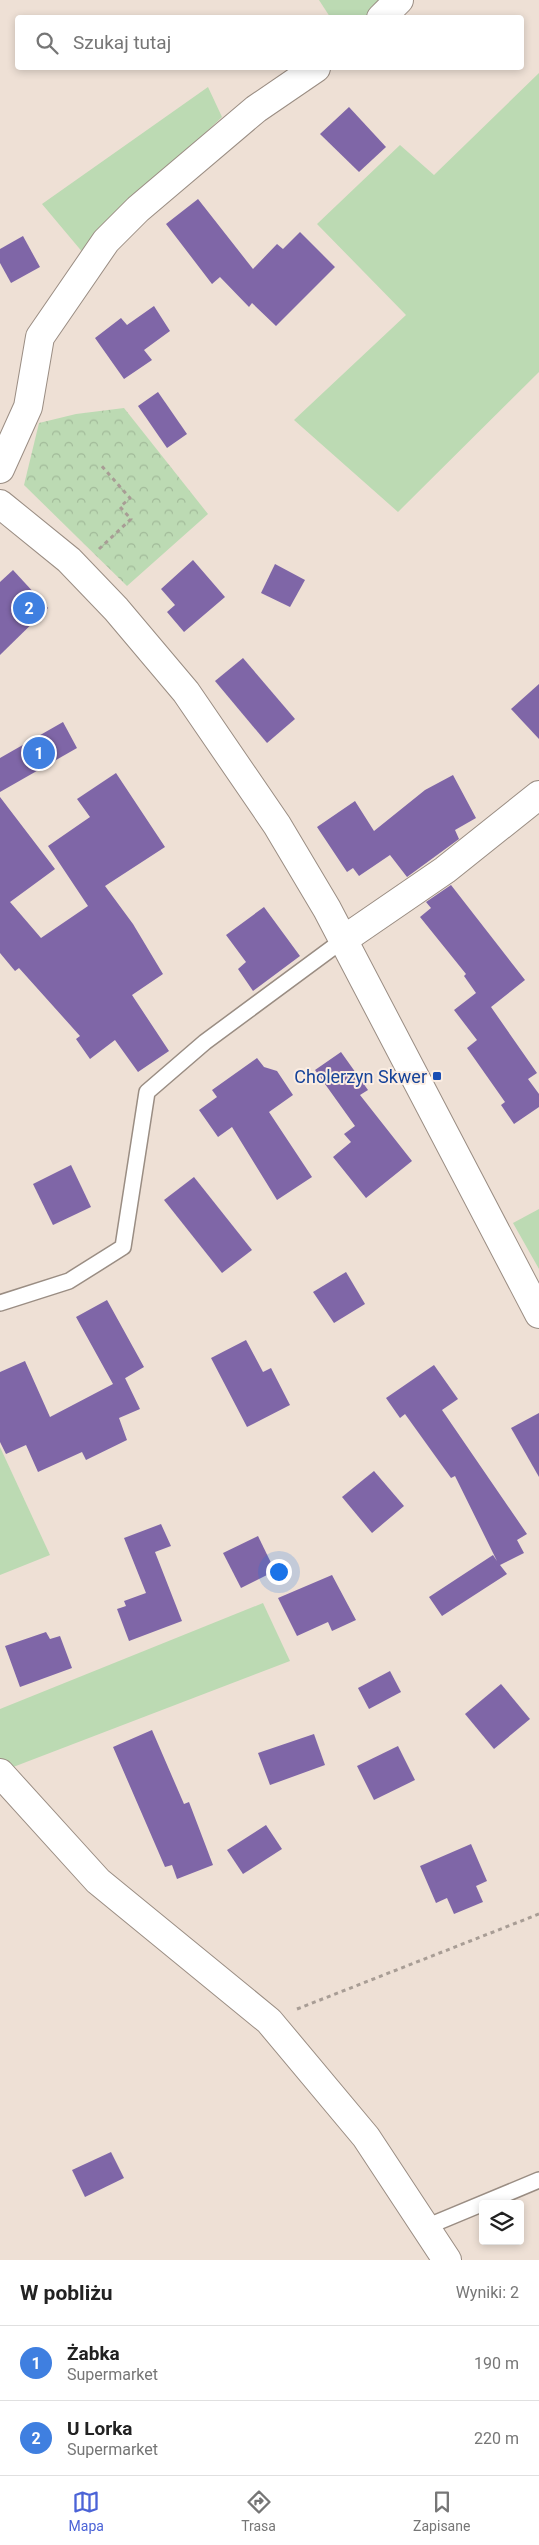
<!DOCTYPE html>
<html lang="pl">
<meta charset="utf-8">
<style>
:root{--surface:#fff;--page:#f2f2f2;--text:#222;--muted:#767676;--line:#e0e0e0;--accent:#4b63d7}
body{margin:0;font-family:Roboto,sans-serif;background:var(--page);color:var(--text)}
.controls{position:absolute;right:15px;bottom:15px;display:grid;overflow:hidden;border-radius:5px;box-shadow:0 2px 8px #0003}
.controls button{width:45px;height:45px;display:grid;place-items:center;padding:0;border:0;border-bottom:1px solid var(--line);background:var(--surface);color:var(--text);font:25px sans-serif}
.you{position:absolute;left:278px;top:1571px;width:18px;height:18px;margin:-12px;border:4px solid #fff;border-radius:50%;background:#1a73e8;box-shadow:0 0 0 8px #1a73e833}
.badge{display:grid;place-items:center;width:32px;height:32px;border-radius:50%;background:var(--accent);color:#fff;font-size:16px;font-weight:700}
.pin{position:absolute;translate:-50% -50%;border:2px solid #fff;box-shadow:0 1px 5px #0006}
.list{margin:0;padding:0;list-style:none}
h2{display:flex;justify-content:space-between;align-items:center;height:65px;margin:0;padding:0 20px;font-size:21px}
h2 small{font-size:16px;font-weight:400;color:var(--muted)}
.list li{display:grid;grid-template-columns:32px 1fr auto;gap:15px;align-items:center;box-sizing:border-box;height:75px;padding:0 20px;border-top:1px solid var(--line)}
.list b{display:block;font-size:19px;white-space:nowrap}
.list p{margin:0;font-size:16px;white-space:nowrap;color:var(--muted)}
.list em{font-size:16px;font-style:normal;color:var(--muted)}
.icon{flex:none;width:28px;height:28px;fill:none;stroke:currentColor;stroke-width:2;stroke-linecap:round;stroke-linejoin:round}
.map{position:relative;flex:none;width:539px;height:2260px;overflow:hidden}
.search{position:absolute;background:var(--surface);box-shadow:0 2px 8px #0003;left:15px;right:15px;top:15px;height:55px;display:flex;align-items:center;gap:12px;box-sizing:border-box;padding:0 18px;border-radius:5px;color:var(--muted);font-size:19px}
.sheet{height:215px;background:var(--surface)}
nav{display:flex;justify-content:space-around;align-items:center;box-sizing:border-box;height:70px;border-top:1px solid var(--line);background:var(--surface);font-size:14px;color:var(--muted)}
nav a{display:grid;justify-items:center;gap:2px}
nav .on{color:var(--accent)}
.map>svg:first-child{display:block}
.grass{fill:#bcdab3}
.park{fill:url(#park-crowns)}
.building{fill:#7f66a7}
.lines{fill:none;stroke-linecap:round;stroke-linejoin:round}
.service-casing{stroke:#9a8d83;stroke-width:18}
.minor-casing{stroke:#9a8d83;stroke-width:30}
.tertiary-casing{stroke:#9a8d83;stroke-width:30}
.path{stroke:#a89d95;stroke-width:3;stroke-dasharray:4 4;stroke-linecap:butt}
.service{stroke:#fff;stroke-width:15}
.minor{stroke:#fff;stroke-width:28}
.tertiary{stroke:#fff;stroke-width:28}
.transit-dot{fill:#1a4fb4;stroke:#fbede2;stroke-width:2}
.labels{text-anchor:middle;dominant-baseline:central;stroke-width:4;stroke-linejoin:round;paint-order:stroke}
.transit-label{font-size:18px;fill:#164399;stroke:#fbede2;text-anchor:end}
</style>
<div class="map">
<svg width="539" height="2260" viewBox="0 0 539 2260">
<defs>
<pattern id="park-crowns" width="20" height="18" patternUnits="userSpaceOnUse" patternTransform="scale(1.25)"><rect width="20" height="18" fill="#bcdab3"/><path d="M2 6a3 3 0 1 1 6 0M12 15a3 3 0 1 1 6 0" fill="none" stroke="#a1ba99"/></pattern>
</defs>
<rect width="100%" height="100%" fill="#eee0d5"/>
<g class="grass">
<path d="M319,0h66l-21,18 -34,-1z"/>
<path d="M539,73v299l-141,140 -104,-92 112,-105 -89,-91 83,-79 34,30z"/>
<path d="M208,87l14,30 -104,98 -34,39 -42,-50z"/>
<path d="M539,1209v60l-26,-46z"/>
<path d="M0,1447l50,108 -50,20z"/>
<path d="M263,1603l27,58 -282,108 -8,-10v-50z"/>
</g>
<path class="park" d="M124,408l84,106 -81,72 -103,-101 15,-62 37,-9z"/>
<g class="building">
<path d="M349,107l37,40 -27,25 -39,-38z"/>
<path d="M198,199l55,70 24,-25 6,5 17,-17 35,35 -59,59 -24,-23 -3,4 -29,-30 -8,7 -46,-60z"/>
<path d="M23,236l17,31 -29,16 -11,-20v-14z"/>
<path d="M154,306l16,25 -26,19 8,10 -28,19 -29,-41 26,-20 6,7z"/>
<path d="M158,392l29,42 -20,14 -29,-42z"/>
<path d="M193,560l32,37 -41,35 -17,-20 8,-7 -14,-16z"/>
<path d="M275,564l30,16 -15,27 -29,-14z"/>
<path d="M13,570l35,38 -48,47v-73z"/>
<path d="M243,658l52,61 -28,24 -52,-62z"/>
<path d="M539,684v55l-28,-30z"/>
<path d="M63,722l14,26 -77,44v-34z"/>
<path d="M116,773l49,74 -60,39 28,38 30,50 -31,21 37,56 -31,21 -23,-32 -25,19 -14,-20 4,-3 -61,-68 -4,3 -15,-18v-156l55,72 -45,33 31,36 47,-32 -40,-60 42,-29 -13,-18z"/>
<path d="M453,775l23,43 -21,12 4,9 -52,38 -17,-22 -31,21 -6,-8 -6,4 -30,-45 38,-26 19,30 51,-41z"/>
<path d="M451,885l74,95 -34,27 46,66 -9,6 11,15v13l-25,17 -13,-19 4,-3 -38,-54 10,-8 -23,-30 22,-17 -12,-17 2,-2 -46,-57 11,-9 -5,-6z"/>
<path d="M264,907l36,49 -47,35 -15,-22 8,-7 -20,-27z"/>
<path d="M341,1052l27,38 -8,5 52,66 -46,37 -33,-41 18,-15 -7,-8 11,-8 -40,-56z"/>
<path d="M257,1058l7,9 13,4 16,24 -24,17 43,65 -35,23 -45,-73 -14,10 -19,-27 18,-13 -5,-7z"/>
<path d="M71,1165l20,42 -38,18 -20,-41z"/>
<path d="M194,1177l58,73 -30,23 -58,-73z"/>
<path d="M346,1272l19,32 -31,19 -21,-31z"/>
<path d="M107,1300l37,67 -22,13 3,-2 15,31 -21,9 8,22 -41,20 -4,-8 -44,20 -12,-27 -20,9 -6,-12v-70l25,-11 25,56 63,-33 -37,-67z"/>
<path d="M246,1340l17,32 8,-4 19,37 -43,22 -36,-69z"/>
<path d="M434,1365l24,34 -16,11 85,124 -10,6 7,13 -24,12 7,9 -65,42 -13,-19 64,-42 4,6 -42,-85 -4,2 -46,-64 -5,4 -14,-20z"/>
<path d="M539,1413v64l-28,-49z"/>
<path d="M374,1471l30,35 -32,27 -30,-36z"/>
<path d="M161,1524l10,22 -16,6 27,69 -53,20 -12,-32 9,-3 -2,-5 22,-8 -22,-55z"/>
<path d="M258,1536l17,35 -34,17 -18,-35z"/>
<path d="M332,1575l24,45 -24,11 -4,-9 -31,14 -19,-38z"/>
<path d="M46,1632l4,7 10,-3 12,32 -52,19 -15,-41z"/>
<path d="M390,1671l11,21 -32,17 -11,-21z"/>
<path d="M501,1684l29,35 -36,30 -29,-35z"/>
<path d="M152,1730l32,74 5,-2 24,63 -36,14 -5,-14 -7,2 -52,-120z"/>
<path d="M314,1734l11,31 -55,20 -12,-32z"/>
<path d="M398,1746l17,34 -41,20 -17,-34z"/>
<path d="M266,1825l16,24 -39,25 -16,-24z"/>
<path d="M471,1844l16,37 -11,5 7,16 -29,12 -7,-16 -11,5 -16,-37z"/>
<path d="M111,2152l13,26 -39,19 -13,-27z"/>
</g>
<g class="lines">
<defs>
<g id="service">
<path d="M0,1303l69,-22 54,-34 24,-155 58,-50 138,-102"/>
<path d="M426,2227l113,-47"/>
</g>
<g id="minor">
<path d="M381,18l18,-18"/>
<path d="M0,469l28,-62 12,-70 66,-96 32,-32 118,-100 60,-41"/>
<path d="M343,940l102,-70 94,-75"/>
<path d="M0,1773l98,108 171,140 97,116 81,123"/>
</g>
<path id="tertiary" d="M0,504l69,56 47,49 70,83 91,133 50,84 212,405"/>
</defs>
<use href="#service" class="service-casing"/>
<use href="#minor" class="minor-casing"/>
<use href="#tertiary" class="tertiary-casing"/>
<g class="path">
<path d="M99,549l32,-30 -11,-12 10,-9 -30,-34"/>
<path d="M297,2009l242,-95"/>
</g>
<use href="#service" class="service"/>
<use href="#minor" class="minor"/>
<use href="#tertiary" class="tertiary"/>
</g>
<rect class="transit-dot" x="432" y="1071" width="10" height="10" rx="2.5"/>
<g class="labels">
<g class="transit-label">
<text x="427" y="1076">Cholerzyn Skwer</text>
</g>
</g>
</svg>
<div class="controls">
<button><svg class="icon" aria-label="layers" viewBox="0 0 24 24"><path d="M12 4l9 5-9 5-9-5zM3 14l9 5 9-5"/></svg></button>
</div>
<div class="you"></div>
<div class="pin badge" style="left:39px;top:753px;background:#3f7fe0">1</div>
<div class="pin badge" style="left:29px;top:608px;background:#3f7fe0">2</div>
<div class="search"><svg class="icon" aria-label="search" viewBox="0 0 24 24"><circle cx="10" cy="10" r="6"/><path d="M15 15l6 6"/></svg>Szukaj tutaj</div>
</div>
<section class="sheet">
<h2>W pobliżu<small>Wyniki: 2</small></h2>
<ul class="list">
<li><span class="badge" style="background:#3f7fe0">1</span><div><b>Żabka</b><p>Supermarket</p></div><em>190 m</em></li>
<li><span class="badge" style="background:#3f7fe0">2</span><div><b>U Lorka</b><p>Supermarket</p></div><em>220 m</em></li>
</ul>
</section>
<nav>
<a class="on"><svg class="icon" aria-label="map" viewBox="0 0 24 24"><path d="M3 6l6-2 6 2 6-2v14l-6 2-6-2-6 2zM9 4v14M15 6v14"/></svg>Mapa</a>
<a><svg class="icon" aria-label="directions" viewBox="0 0 24 24"><path d="M12 3l9 9-9 9-9-9zM9 14v-3h6M13 9l2 2-2 2"/></svg>Trasa</a>
<a><svg class="icon" aria-label="saved" viewBox="0 0 24 24"><path d="M7 4h10v16l-5-4-5 4z"/></svg>Zapisane</a>
</nav>
